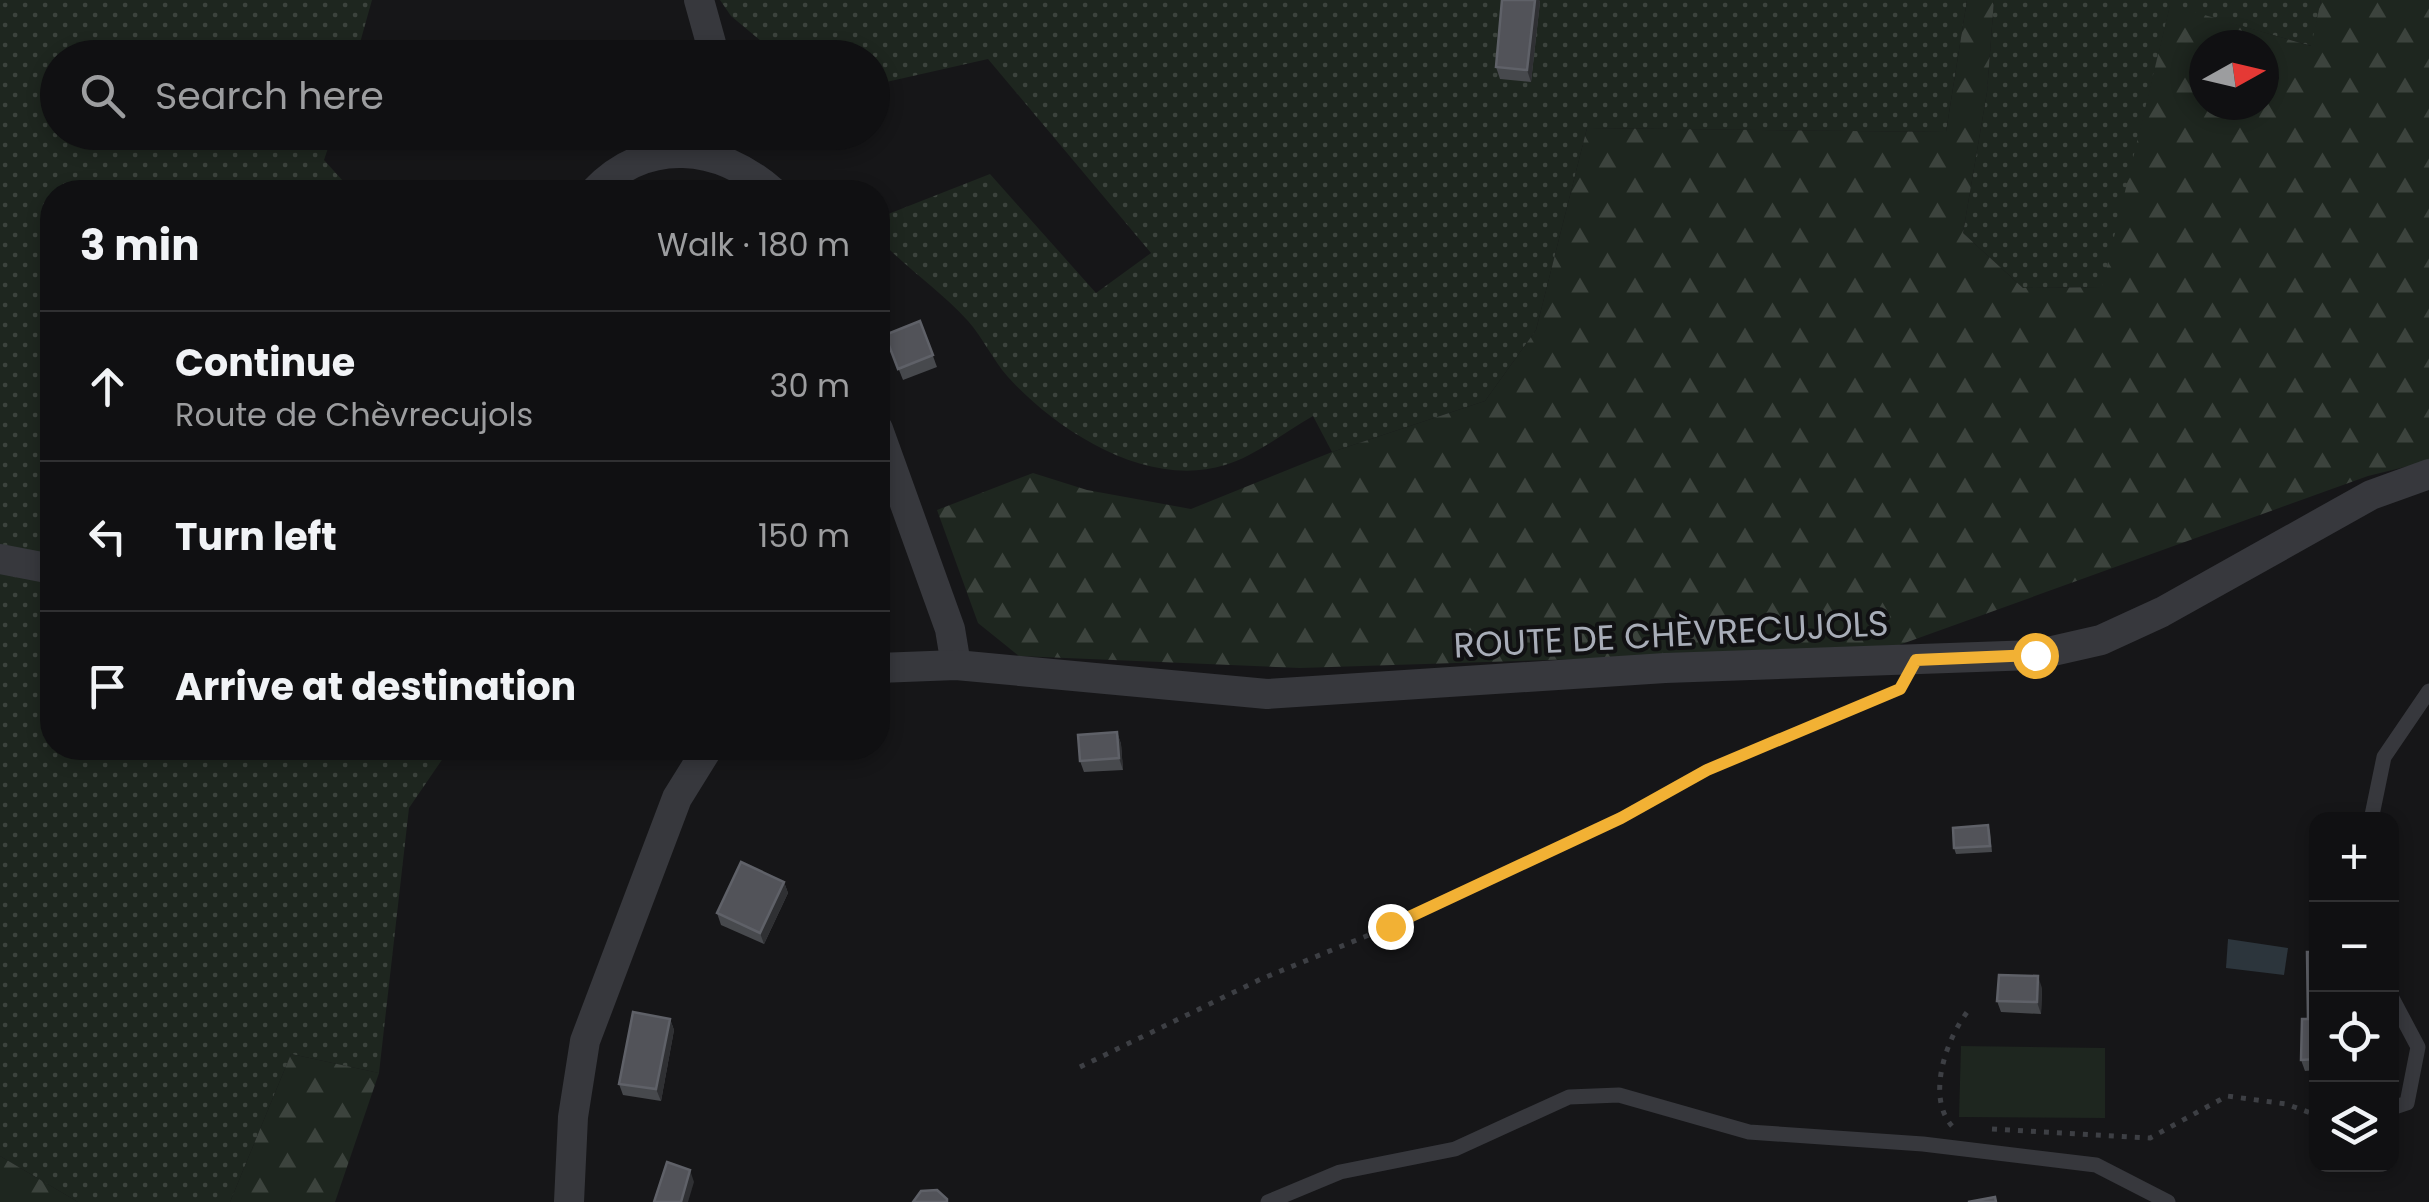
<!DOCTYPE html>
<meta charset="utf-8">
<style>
:root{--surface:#101012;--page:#1e1e20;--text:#f1f3f6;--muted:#9c9d9f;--line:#303032}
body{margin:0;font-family:Poppins,sans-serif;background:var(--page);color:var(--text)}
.controls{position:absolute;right:30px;bottom:30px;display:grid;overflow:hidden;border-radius:20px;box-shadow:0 5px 15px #0003}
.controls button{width:90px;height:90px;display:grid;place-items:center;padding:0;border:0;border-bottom:2px solid var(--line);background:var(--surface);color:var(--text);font:50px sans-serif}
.compass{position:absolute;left:2189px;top:30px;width:90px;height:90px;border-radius:50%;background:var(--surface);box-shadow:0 5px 15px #0003;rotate:82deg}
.stop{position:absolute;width:30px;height:30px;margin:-22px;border:8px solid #f2b134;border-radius:50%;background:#fff}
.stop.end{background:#f2b134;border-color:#fff;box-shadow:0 2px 10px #0008}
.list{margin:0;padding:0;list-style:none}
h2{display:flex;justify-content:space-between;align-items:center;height:130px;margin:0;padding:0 40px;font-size:42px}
h2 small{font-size:32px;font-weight:400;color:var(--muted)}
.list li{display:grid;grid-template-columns:65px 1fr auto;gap:30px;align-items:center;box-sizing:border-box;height:150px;padding:0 40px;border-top:2px solid var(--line)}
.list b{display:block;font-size:38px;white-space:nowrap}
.list p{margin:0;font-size:32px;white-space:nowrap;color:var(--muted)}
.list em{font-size:32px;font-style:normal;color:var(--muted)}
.icon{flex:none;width:55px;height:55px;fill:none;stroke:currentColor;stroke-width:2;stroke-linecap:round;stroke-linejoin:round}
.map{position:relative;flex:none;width:2429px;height:1202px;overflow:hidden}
.search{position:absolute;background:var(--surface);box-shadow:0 5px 15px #0003;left:40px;top:40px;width:850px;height:110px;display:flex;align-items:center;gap:25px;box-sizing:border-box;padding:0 35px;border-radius:55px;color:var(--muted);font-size:38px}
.panel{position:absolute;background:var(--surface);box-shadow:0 5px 15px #0003;left:40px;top:180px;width:850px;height:580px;border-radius:40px}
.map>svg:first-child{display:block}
.grass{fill:url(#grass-dots)}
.forest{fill:url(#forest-firs);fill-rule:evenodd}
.green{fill:#1e261f}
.water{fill:#2c353c}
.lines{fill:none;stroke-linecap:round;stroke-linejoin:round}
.path{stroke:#3d3f44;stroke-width:5;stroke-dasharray:5 8;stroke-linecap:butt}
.service{stroke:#37383d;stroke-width:15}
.minor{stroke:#37383d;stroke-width:30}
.wall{fill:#47494d}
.shaded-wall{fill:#2f3033}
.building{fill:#525359;stroke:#5f6168;stroke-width:2.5}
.route{stroke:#f2b134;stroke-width:12}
.labels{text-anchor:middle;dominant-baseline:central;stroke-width:8;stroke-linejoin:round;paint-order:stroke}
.street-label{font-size:35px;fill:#a8adb8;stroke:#111113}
</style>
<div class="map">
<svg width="2429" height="1202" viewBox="0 0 2429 1202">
<defs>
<pattern id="grass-dots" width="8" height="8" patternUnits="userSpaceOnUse" patternTransform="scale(2.5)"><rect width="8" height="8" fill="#1e261f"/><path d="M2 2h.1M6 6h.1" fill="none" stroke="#3c433d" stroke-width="1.8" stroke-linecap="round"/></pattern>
<pattern id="forest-firs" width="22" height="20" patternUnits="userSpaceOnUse" patternTransform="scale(2.5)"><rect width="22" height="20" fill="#1e261f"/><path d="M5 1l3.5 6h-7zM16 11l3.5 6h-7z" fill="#3c433d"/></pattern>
</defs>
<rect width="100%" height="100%" fill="#161618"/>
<g class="grass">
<path d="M0,0h372l-16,57 -298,1v74l275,1 -9,27 29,32h-301v556h398l-41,60 -30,265 -88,-19 -61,148h-152l-78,-46z"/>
<path d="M720,0h1247l-21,132 -359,-4 -51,202 -51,71 -153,51 -19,-36c-28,16 -58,40 -88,49 -77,24 -167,-33 -217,-88 -15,-17 -25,-39 -40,-56 -28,-31 -62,-53 -90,-83v-20l112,-44 106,119 55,-40 -163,-194 -115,26 -1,-27 -92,-1 -49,-41z"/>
<path d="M1994,0h327l-9,46 -142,-40 -67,281 -80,1 -60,-55 24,-141z"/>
</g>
<g class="forest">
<path d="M1967,0h27l-7,92 -24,141 60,55 79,-1 68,-282 141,41 10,-46h108v461l-61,15 -480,173 -588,19 -281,-12 -41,-33 -41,-113 96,-37 54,17 104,19 141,-57 153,-51 51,-71 51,-202 359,4zM2204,45h60v60h-60z"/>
<path d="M291,1054l88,19 -44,129h-105z"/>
<path d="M0,1156l78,46h-78z"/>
</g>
<path class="green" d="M1961,1046l144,2v70l-146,-1z"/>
<path class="water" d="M2228,939l60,9 -4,27 -58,-7z"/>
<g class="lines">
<g class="path">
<path d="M1080,1067l181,-88 130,-53 230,-108 86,-48 192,-81"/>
<path d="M1952,1126c-26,-29 -6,-87 16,-115"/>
<path d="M1992,1129l158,9 77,-42 59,8 30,11"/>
</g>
<g class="service">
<path d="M2371,820l13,-63 45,-66"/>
<path d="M2392,998l26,49 -11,56 -15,5"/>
<path d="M1268,1202l72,-30 115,-23 114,-52 50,-2 130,37 174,12 173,21 72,37"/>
</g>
<g class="minor">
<path d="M699,0l12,43 -1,15"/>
<path d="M594,192c53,-56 125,-48 179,0"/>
<path d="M878,429l72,200 6,36"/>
<path d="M0,559l52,10"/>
<path d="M878,668l78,-3 311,29 398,-26 370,-13 66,-15 61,-28 209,-117 58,-21"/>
<path d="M569,1202l4,-85 12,-76 92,-243 31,-50"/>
</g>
</g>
<g class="wall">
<path d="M1502,0h37l1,2 -9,80 -31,-3 -4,-12z"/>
<path d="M760,132h24l-8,12z"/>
<path d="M920,321l17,46 -34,13 -18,-45z"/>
<path d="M1117,732l4,12 2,26 -39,2 -4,-11z"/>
<path d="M1988,825l2,6 2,21 -36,2 -2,-6z"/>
<path d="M784,882l4,11 -24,51 -43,-19 -4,-12z"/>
<path d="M2316,952v118l-11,1 -4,-11z"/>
<path d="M2042,988l-1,26 -40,-2 -4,-11z"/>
<path d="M670,1019l4,11 -13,71 -38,-6 -4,-11z"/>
</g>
<g class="shaded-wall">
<path d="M1535,0h4l1,2 -9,80 -4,-12z"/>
<path d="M772,132h12l-8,12z"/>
<path d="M1117,732l4,12 2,26 -4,-12z"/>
<path d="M784,882l4,11 -24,51 -4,-11z"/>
<path d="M2038,976l4,12 -1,26 -4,-12z"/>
<path d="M670,1019l4,11 -13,71 -5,-12z"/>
<path d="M690,1170l4,12 -6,20h-7z"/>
</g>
<g class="building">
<path d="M1502,0h33l-8,70 -31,-3z"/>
<path d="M505,49l2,9h-22l-1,-4z"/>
<path d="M649,187l16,5h-24z"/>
<path d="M920,321l13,34 -35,14 -13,-34z"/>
<path d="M1117,732l2,26 -39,3 -2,-26z"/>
<path d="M1988,825l2,21 -36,2 -1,-20z"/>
<path d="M741,862l43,20 -24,51 -43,-20z"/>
<path d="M2307,952h9v107l-15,1 1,-41h6z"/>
<path d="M1999,975l39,1 -1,26 -40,-1z"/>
<path d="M633,1012l37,7 -14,70 -37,-5z"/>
<path d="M667,1162l23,8 -9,32h-27z"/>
<path d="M937,1190l10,9v3h-34l8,-11z"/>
<path d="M1995,1197l1,5h-28z"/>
</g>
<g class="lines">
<path class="route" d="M1390,926l231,-108 86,-48 193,-81 16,-29 119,-5"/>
</g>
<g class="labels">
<g class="street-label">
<text transform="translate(1671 634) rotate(-3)">ROUTE DE CHÈVRECUJOLS</text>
</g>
</g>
</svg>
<div class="controls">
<button>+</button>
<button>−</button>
<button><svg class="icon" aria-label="locate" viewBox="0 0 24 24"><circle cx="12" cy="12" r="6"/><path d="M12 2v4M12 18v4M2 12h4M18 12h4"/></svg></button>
<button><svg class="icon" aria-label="layers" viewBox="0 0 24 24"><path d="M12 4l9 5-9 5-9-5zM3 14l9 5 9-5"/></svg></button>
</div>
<svg class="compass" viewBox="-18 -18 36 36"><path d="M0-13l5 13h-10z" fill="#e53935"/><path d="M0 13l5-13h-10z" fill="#9c9d9f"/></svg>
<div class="stop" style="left:2035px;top:655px"></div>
<div class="stop end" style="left:1390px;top:926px"></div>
<div class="search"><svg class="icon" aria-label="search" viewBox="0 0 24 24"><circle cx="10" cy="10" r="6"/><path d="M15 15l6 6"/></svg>Search here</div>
<section class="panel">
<h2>3 min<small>Walk · 180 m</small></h2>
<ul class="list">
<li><svg class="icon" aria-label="ahead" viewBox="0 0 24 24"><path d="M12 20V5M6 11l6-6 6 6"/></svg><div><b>Continue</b><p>Route de Chèvrecujols</p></div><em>30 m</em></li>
<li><svg class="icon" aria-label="left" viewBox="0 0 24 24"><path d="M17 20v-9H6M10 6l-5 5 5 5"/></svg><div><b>Turn left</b></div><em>150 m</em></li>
<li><svg class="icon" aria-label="arrive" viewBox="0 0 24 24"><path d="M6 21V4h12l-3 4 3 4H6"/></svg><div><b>Arrive at destination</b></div></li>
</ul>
</section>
</div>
